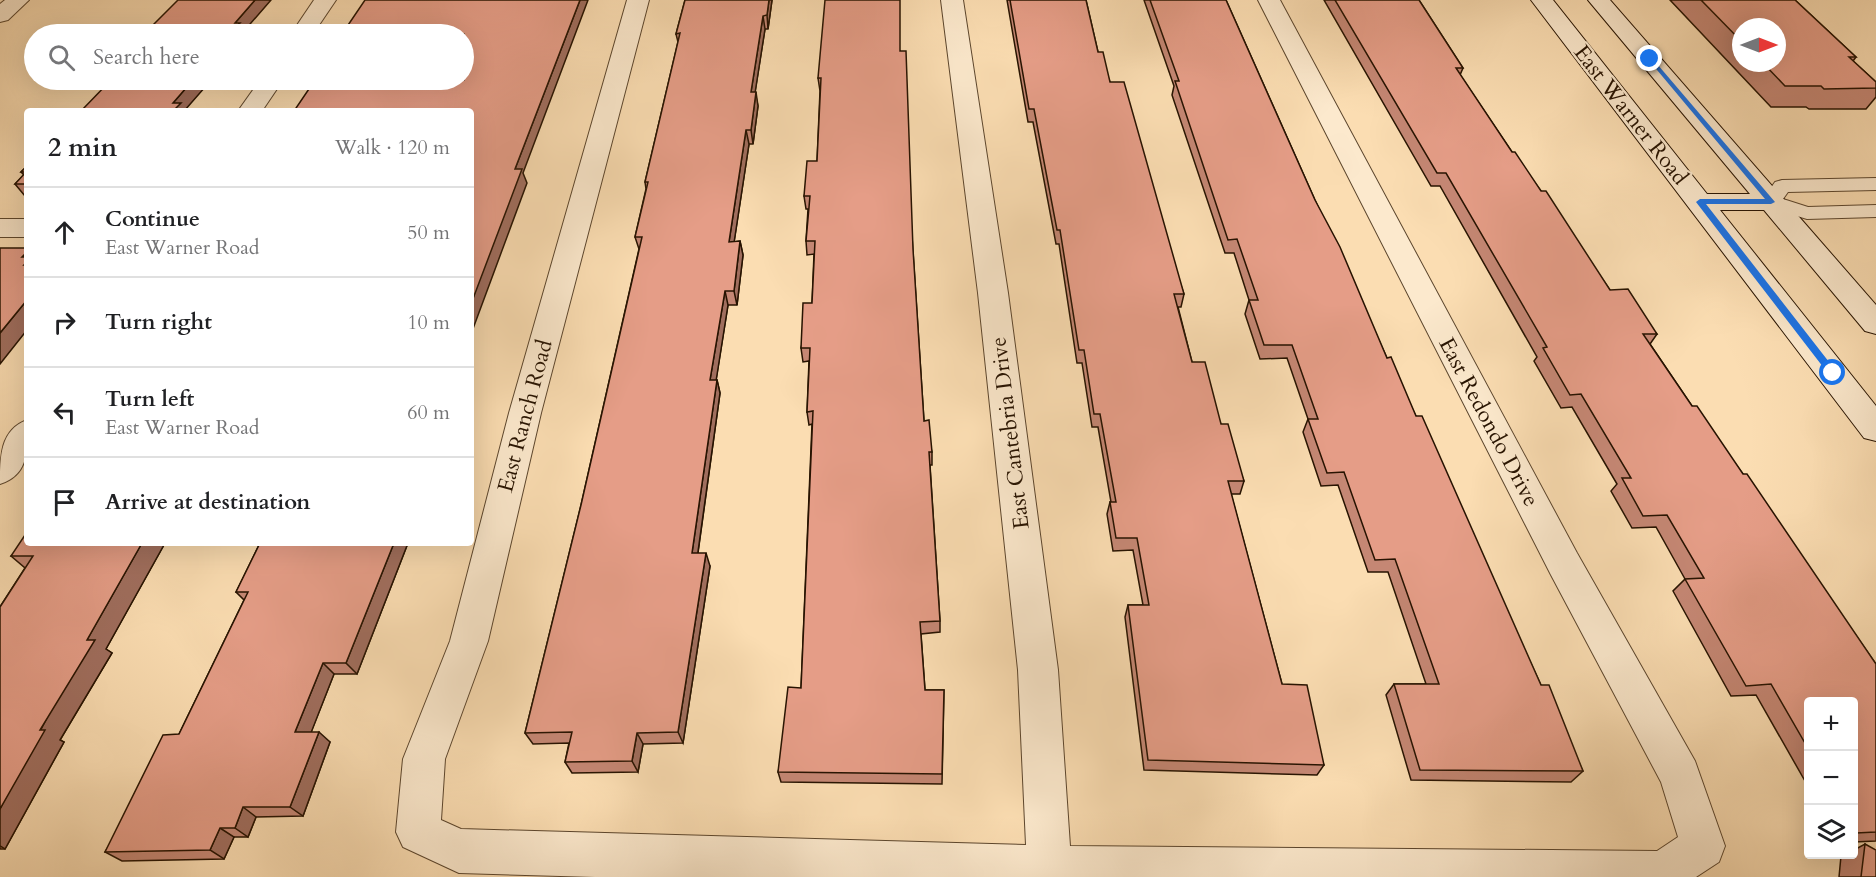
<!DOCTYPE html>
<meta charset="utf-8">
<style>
:root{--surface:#fff;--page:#f6f6f6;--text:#202124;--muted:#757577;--line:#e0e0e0}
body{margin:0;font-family:Cardo,serif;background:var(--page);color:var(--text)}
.controls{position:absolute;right:18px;bottom:18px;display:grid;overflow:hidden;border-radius:6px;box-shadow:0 6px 24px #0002}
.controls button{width:54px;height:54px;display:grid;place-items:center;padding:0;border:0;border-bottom:2px solid var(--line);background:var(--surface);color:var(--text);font:30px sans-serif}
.compass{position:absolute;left:1732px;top:18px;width:54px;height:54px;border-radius:50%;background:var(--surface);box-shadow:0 6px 24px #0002;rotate:90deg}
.stop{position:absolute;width:18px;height:18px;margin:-14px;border:4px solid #1a73e8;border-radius:50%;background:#fff}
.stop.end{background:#1a73e8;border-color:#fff;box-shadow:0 2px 6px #0008}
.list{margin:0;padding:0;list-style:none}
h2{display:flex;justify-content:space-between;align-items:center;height:78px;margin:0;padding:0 24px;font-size:26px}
h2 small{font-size:20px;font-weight:400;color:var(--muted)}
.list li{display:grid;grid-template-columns:39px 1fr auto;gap:18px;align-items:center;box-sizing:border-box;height:90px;padding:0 24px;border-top:2px solid var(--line)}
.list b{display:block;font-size:22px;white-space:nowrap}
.list p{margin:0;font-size:20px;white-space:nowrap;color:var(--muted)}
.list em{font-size:20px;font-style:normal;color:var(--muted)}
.icon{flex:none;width:33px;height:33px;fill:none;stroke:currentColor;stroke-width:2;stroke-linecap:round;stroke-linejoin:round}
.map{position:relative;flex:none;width:1876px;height:877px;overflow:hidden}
.search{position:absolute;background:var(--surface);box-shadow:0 6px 24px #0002;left:24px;top:24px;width:450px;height:66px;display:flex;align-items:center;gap:15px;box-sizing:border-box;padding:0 21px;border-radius:33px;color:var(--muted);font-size:22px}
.panel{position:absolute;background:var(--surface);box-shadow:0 6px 24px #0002;left:24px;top:108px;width:450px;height:438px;border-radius:6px}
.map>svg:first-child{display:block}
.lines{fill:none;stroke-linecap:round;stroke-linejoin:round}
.service-casing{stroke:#5c462d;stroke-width:2}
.minor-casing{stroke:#5c462d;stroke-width:2}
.tertiary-casing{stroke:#5c462d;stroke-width:2}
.secondary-casing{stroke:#271301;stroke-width:2}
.service{fill:#fce9cd;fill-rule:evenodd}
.minor{fill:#fce9cd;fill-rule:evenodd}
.tertiary{fill:#fce9cd;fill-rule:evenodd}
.secondary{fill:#fce9cd;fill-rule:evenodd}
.wall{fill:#c58774;stroke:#271301;stroke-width:1.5;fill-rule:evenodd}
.shaded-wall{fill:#a06e5e;stroke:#271301;stroke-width:1.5}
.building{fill:#e59d87;stroke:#271301;stroke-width:1.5}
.route{fill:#1a73e8}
.labels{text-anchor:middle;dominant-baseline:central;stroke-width:4.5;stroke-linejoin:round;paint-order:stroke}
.street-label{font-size:22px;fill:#271301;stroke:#fce9cd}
</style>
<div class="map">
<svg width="1876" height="877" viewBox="0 0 1876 877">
<rect width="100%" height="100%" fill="#fbddb2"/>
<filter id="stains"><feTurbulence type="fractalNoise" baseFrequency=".00333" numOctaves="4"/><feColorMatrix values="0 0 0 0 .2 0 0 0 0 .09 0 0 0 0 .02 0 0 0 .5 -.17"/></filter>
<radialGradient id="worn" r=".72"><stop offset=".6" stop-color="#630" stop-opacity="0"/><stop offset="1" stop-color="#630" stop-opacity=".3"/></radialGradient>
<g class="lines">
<defs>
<path id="service" d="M1876,178v12l-88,2 -5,7 25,8 68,-2v12l-69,2 -43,-13 -3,-4 14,-20 7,-2z"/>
<g id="minor">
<path d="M314,0h22l-23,34h-22z"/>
<path d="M627,0h22l-108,413 -53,228 -43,118 -4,61 20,9 565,16 -8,-175 -40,-377 -37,-293h22l45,293 50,377 12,176 587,5 21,-14 -17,-55 -110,-207 -293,-575h22l297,553 118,208 30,85 -6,16 -23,15h-1101l-136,-4 -56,-26 -7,-15 7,-73 47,-118 59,-228z"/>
<path d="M260,80h23l-21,31h-24z"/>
<rect x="0" y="219" width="27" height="18"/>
<path d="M27,420c0,27 4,54 -27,64 0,-27 0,-54 27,-64z"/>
</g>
<path id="tertiary" d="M5,0h24l-21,20 -8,2v-18z"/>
<path id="secondary" d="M1531,0h22l154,194h43l-162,-194h22l266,305v29l-11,-3 -101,-121h-44l156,196v35l-12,-3z"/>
</defs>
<use href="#service" class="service-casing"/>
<use href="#minor" class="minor-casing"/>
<use href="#tertiary" class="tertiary-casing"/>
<use href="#secondary" class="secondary-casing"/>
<use href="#service" class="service"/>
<use href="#minor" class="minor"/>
<use href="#tertiary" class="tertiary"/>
<use href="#secondary" class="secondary"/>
</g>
<g class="wall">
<path d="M685,0h87l-4,29h-3l-10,63 3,14 -5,38h-4l-15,98 6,-1 3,14 -6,50h-9l-12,75h1l3,13 -22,160 12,13 -27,177 -40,1 -5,28 -66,1 -7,-11 4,-19 -36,1 -8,-11 56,-228 58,-256 -4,-12 11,-48 -1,-7 33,-140 -2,-8z"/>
<path d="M1007,0h79l12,52 12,30 74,212 -3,13h-3l14,55 29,62 23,57 -4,13h-9l51,190 42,81 -7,10 -173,-5 -19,-153 3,-12h15l-10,-55 -20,1 -6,-37 3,-12h1l-13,-75h-6l-10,-64h-5l-18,-119h-3l-23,-122h-5z"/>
<path d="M1144,0h82l89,200 72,158 29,58 125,269 42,86 -12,11 -160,-2 -25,-85 8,-11h32l-38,-112h-20l-30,-87 -17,1 -18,-54 5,-13 -21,-61 -27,1 -15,-45 4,-14 -15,-47h-9l-53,-158 2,-9z"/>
<path d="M1324,0h95l44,68 -3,7 52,77 29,39 69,99 47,44 -7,10 42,62 51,68 133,190v177l-22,1v-140h-45v86l-53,-93 -25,1 -58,-105 12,-12 -29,-52 -24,1 -21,-37 6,-7 -45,-77 -11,1 -27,-47 3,-4 -97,-171h-9z"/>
<path d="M1670,0h125l61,57 -3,4 23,21v15l-10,12h-57l-3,-2h-35zM1741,27l36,36h-36z"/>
<path d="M900,51l24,370 8,31v13h-2l10,156v11l-19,2 4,56h19l-2,94 -161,-2 -3,-10 23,-84 11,-264 -3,1 -2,-13 2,-51 -6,1 -2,-14 11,-45 2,-49 -7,1 -1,-14 2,-32h-2l-2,-13 13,-35 3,-70 -2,-13z"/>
<path d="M27,166v30h-2l-10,-12 9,-9 -3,-3z"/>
<path d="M27,543h138l-59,106 6,4 -52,87 4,2 -59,107h-5v-242l25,-39 -14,-12z"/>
<path d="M260,543h148l-51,131h-23l-23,58 19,10 -27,74 -47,1 -8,20h-14l-10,22 -102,2 -17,-9 74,-118 65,-134 -8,-8z"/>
<path d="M1865,844l11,33h-37l2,-21 4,-1h9v-5z"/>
</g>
<g class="shaded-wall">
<path d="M255,0h16l-27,31 2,3h-17l6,-11z"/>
<path d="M580,0h8l-65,173 4,10 -53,143 -3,-7v-15l44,-135z"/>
<path d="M769,0h3l-4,29 -1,-14z"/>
<path d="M763,16l2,13 -12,77 -2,-14z"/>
<path d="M193,80h13l-2,3 2,3 -21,24 1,1h-13v-8z"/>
<path d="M756,92l2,14 -5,38 -2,-14z"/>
<path d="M746,130l3,14 -17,112 -3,-14z"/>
<path d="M740,241l3,14 -6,50 -3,-14z"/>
<path d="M725,291l3,14 -14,89 -4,-14z"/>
<path d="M27,300v30l-27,34v-31z"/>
<path d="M717,380l3,13 -24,173 -4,-13z"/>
<path d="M142,543h23l-59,106 6,4 -52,87 4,2 -59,107 -5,-3v-37l87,-169z"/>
<path d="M394,543h14l-51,131 -11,-11z"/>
<path d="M706,553l4,13 -27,177 -5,-11z"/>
<path d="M323,663l11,11 -27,69 -12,-11z"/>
<path d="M319,732l11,10 -27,74 -13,-9z"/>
<path d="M637,733l6,11 -5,28 -6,-11z"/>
<path d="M243,807l13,10 -8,20 -13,-9z"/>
<path d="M220,828l14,9 -10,22 -14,-9z"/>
</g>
<g class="building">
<path d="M178,0h77l-20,23h5l-11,11h-85z"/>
<path d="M365,0h215l-65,169h7l-51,135v-193h-177l21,-31h149v-46h-122z"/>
<path d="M685,0h84l-2,15 -4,1 -12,76h5l-5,38h-5l-17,112 11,-1 -6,50h-9l-15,89h7l-25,173h14l-28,179 -41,1 -5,28 -67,1 7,-30 -47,1 56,-228 61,-268h-7l13,-55h-3l35,-149 -4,1z"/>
<path d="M825,0h75v51h6l7,198 11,172 5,-1 3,32h-3l11,169 -20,1 5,68h19l-2,84 -164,-2 10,-85 13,1 12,-277 -6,1 3,-64h-9l2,-45h9l3,-62h-9l4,-45h-6l3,-35h10l4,-83h-3z"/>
<path d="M1010,0h76l12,52h5l7,30h14l60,212h-10l18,68h13l16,62h7l16,57h-16l54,203 25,1 17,80 -176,-5 -20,-155h21l-12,-67h-21l-6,-36h6l-16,-88h-6l-10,-64h-5l-19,-120h-3l-23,-121h-5z"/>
<path d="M1150,0h76l89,200 25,47 47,111 4,-1 25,59h6l119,269h8l34,86 -163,-1 -26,-86h45l-44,-125 -20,1 -31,-88 -17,1 -19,-54h10l-26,-74h-28l-15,-45h9l-21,-61 -9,1 -53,-159h4z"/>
<path d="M1335,0h84l44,68h-7l56,84h3l26,39h5l64,99 18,-1 29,45h-14l49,72h5l46,68h4l129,190v168l-20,1 -2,-5v-126h-45v48l-38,-66 -25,2 -61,-107 19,-1 -37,-63 -24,1 -21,-38h9l-50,-84 -11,1 -27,-47 4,-1 -101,-174h-9z"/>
<path d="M1701,0h94l61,57h-7l27,25v6l-52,1 -3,-3h-36l-22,-23h14v-36h-36v14z"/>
<path d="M111,80h82l-20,23h8l-8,8h-92z"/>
<path d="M27,166v18h-12l11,-12h-5z"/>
<path d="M0,248h27v4l-5,5h5v5l-3,3h3v35l-27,33z"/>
<path d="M27,532v11h115l-55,97h8l-55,90h5l-45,79v-202l33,-51h-22z"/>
<path d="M260,543h134l-48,120h-23l-28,69h24l-29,75h-47l-8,21h-15l-10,22 -105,2 58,-117 16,-1 69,-142h-12z"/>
<path d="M1865,844l11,6v27h-15z"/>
</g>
<path class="route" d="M1647,58h5l123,144 -4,2h-65l130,167v5h-6l-134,-174 4,-3h65z"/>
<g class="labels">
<g class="street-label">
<text transform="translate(1631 115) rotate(52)">East Warner Road</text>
<text transform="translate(525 416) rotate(-75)">East Ranch Road</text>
<text transform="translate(1489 422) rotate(62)">East Redondo Drive</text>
<text transform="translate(1010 433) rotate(-97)">East Cantebria Drive</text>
</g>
</g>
<rect width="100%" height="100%" filter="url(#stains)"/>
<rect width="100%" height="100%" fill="url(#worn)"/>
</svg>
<div class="controls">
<button>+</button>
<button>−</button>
<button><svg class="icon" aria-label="layers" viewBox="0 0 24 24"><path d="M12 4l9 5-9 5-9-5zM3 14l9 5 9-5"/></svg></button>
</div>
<svg class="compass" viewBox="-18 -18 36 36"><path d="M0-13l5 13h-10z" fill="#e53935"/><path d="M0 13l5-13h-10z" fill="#757577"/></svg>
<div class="stop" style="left:1833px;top:373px"></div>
<div class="stop end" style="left:1650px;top:59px"></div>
<div class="search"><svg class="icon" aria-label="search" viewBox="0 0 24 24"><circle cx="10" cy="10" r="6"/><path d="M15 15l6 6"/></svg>Search here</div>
<section class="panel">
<h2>2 min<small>Walk · 120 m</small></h2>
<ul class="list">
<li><svg class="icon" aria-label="ahead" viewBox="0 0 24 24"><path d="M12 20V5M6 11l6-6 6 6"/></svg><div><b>Continue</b><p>East Warner Road</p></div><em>50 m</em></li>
<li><svg class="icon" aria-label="right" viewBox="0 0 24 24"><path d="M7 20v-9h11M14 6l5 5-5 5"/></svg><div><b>Turn right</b></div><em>10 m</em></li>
<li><svg class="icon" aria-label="left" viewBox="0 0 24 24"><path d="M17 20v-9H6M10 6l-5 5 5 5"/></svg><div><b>Turn left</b><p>East Warner Road</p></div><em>60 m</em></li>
<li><svg class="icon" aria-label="arrive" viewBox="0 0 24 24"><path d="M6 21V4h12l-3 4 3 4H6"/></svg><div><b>Arrive at destination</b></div></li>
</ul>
</section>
</div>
